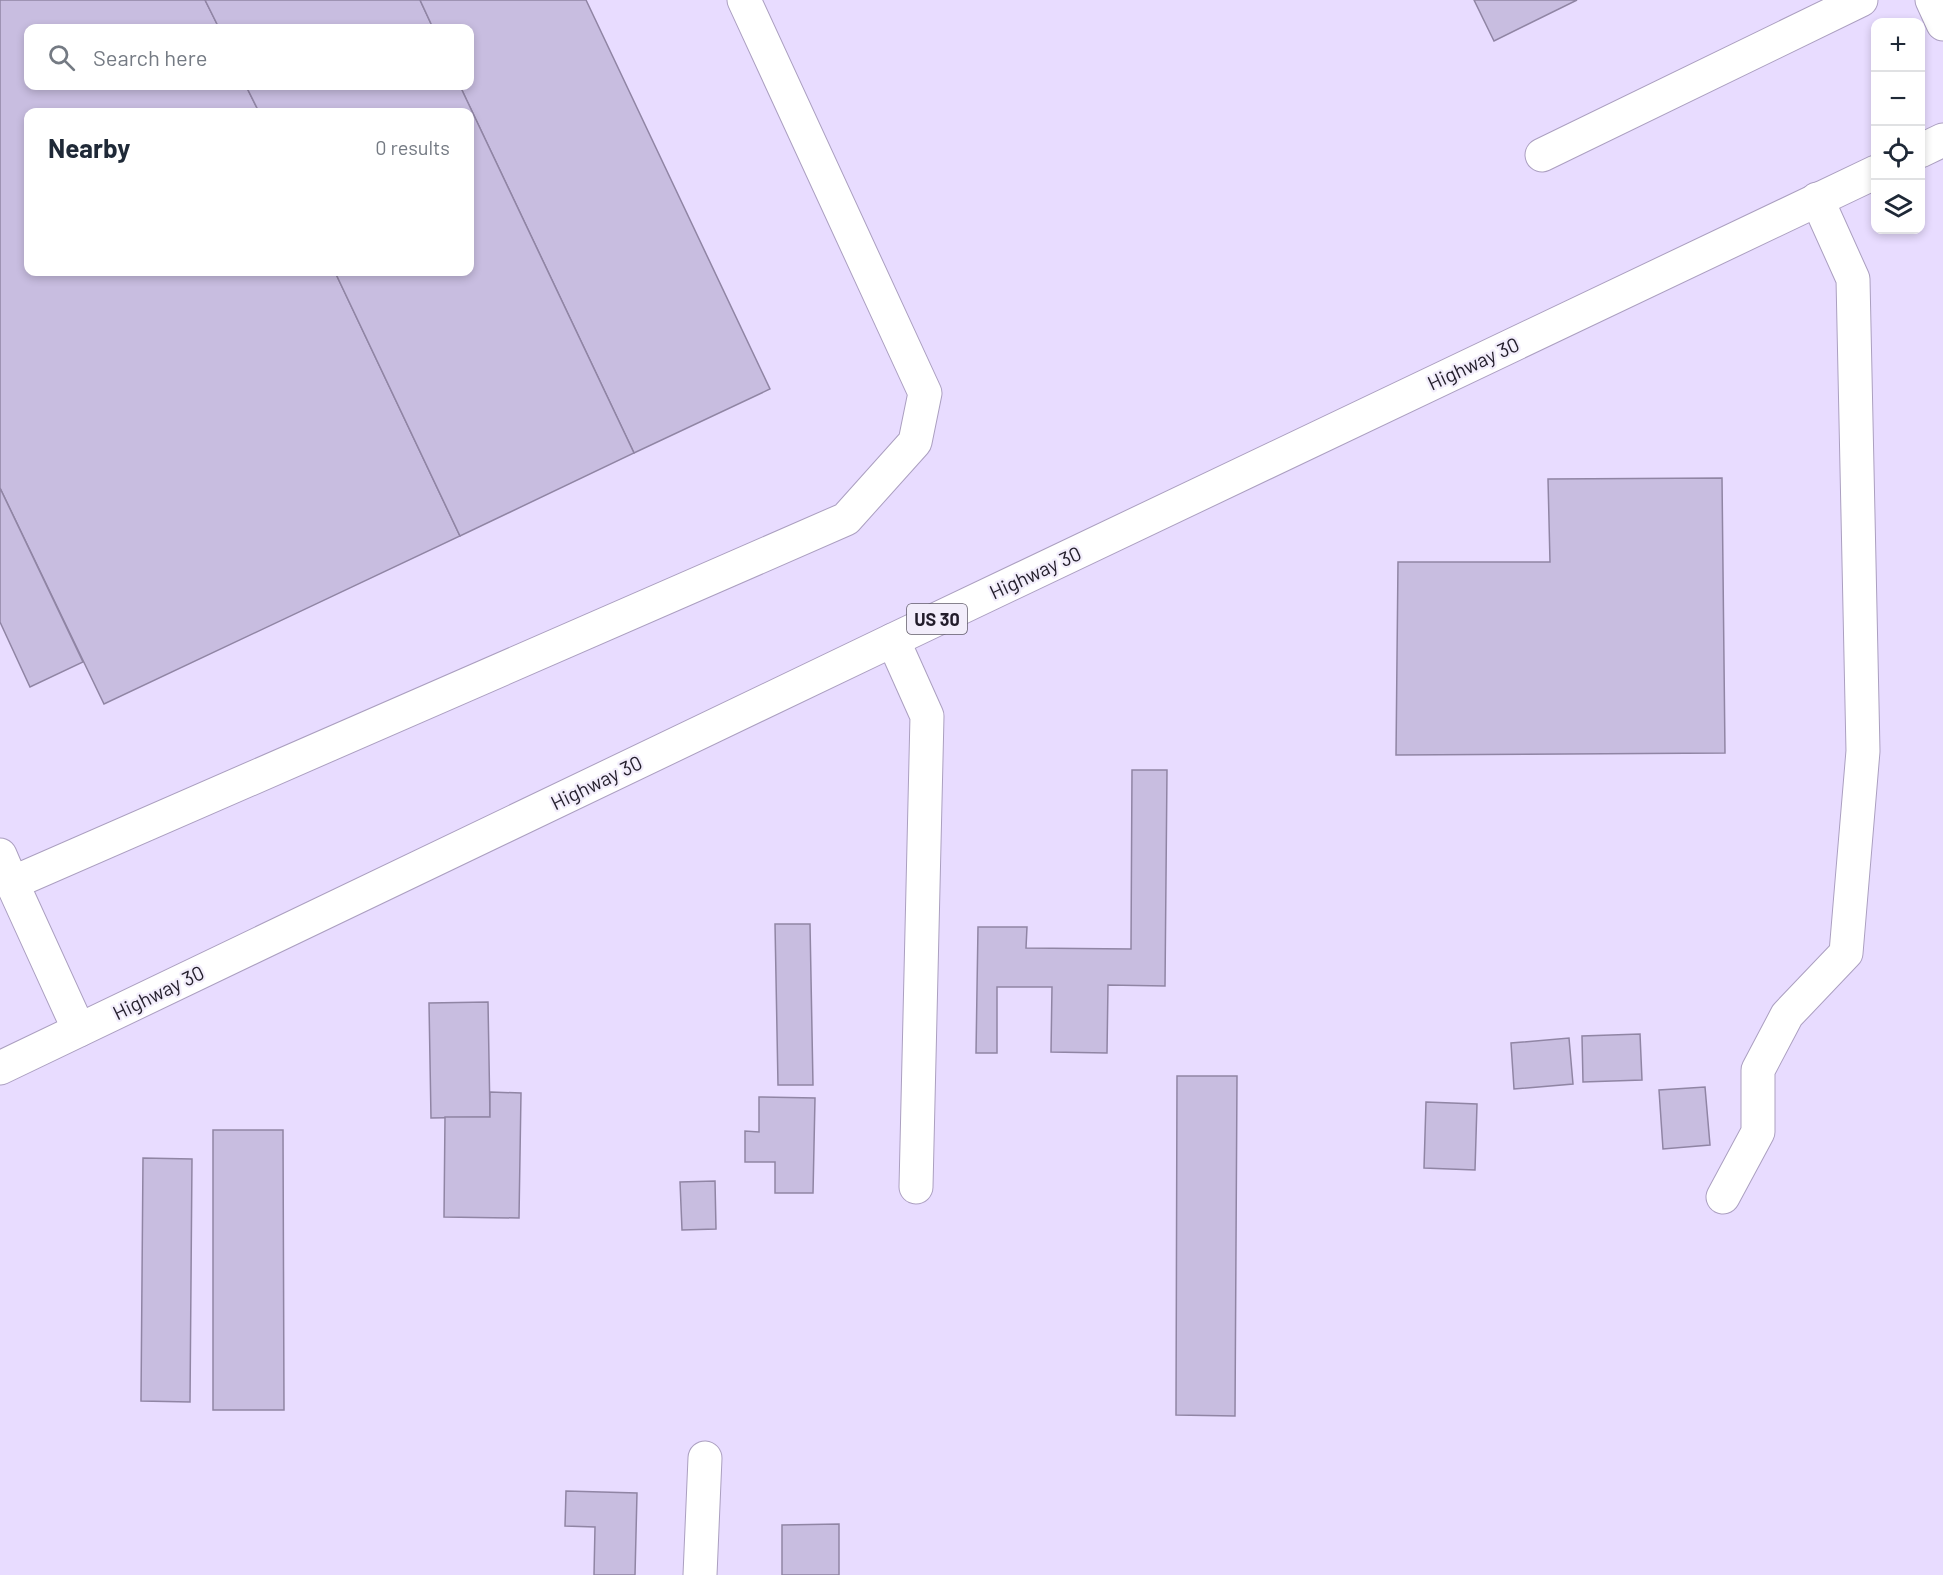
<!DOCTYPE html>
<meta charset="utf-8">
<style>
:root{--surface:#fff;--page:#f2f2f3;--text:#1f2937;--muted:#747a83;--line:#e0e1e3}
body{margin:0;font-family:Barlow,sans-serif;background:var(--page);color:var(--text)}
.controls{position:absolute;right:18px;top:18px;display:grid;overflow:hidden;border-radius:12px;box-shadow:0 3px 9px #0003}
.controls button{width:54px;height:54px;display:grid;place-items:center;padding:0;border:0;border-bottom:2px solid var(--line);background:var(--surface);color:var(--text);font:30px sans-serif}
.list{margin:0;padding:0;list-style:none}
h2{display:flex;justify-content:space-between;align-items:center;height:78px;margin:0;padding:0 24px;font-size:26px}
h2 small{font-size:20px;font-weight:400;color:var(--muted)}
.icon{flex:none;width:33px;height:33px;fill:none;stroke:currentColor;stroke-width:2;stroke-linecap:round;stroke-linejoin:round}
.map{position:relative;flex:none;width:1943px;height:1575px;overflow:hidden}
.search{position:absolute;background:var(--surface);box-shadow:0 3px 9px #0003;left:24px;top:24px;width:450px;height:66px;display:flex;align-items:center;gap:15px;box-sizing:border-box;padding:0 21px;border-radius:12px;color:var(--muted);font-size:22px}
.panel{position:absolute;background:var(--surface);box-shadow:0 3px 9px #0003;left:24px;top:108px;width:450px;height:168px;border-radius:12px}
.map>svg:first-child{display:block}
.building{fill:#c8bde0;stroke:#9085a4;stroke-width:1.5}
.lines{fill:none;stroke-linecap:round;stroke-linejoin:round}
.minor-casing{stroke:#ab9fc0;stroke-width:35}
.highway-casing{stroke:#ab9fc0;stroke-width:35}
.minor{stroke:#fff;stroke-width:33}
.highway{stroke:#fff;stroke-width:33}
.labels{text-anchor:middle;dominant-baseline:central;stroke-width:4.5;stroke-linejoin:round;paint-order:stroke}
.shield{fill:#f2edfb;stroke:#605b69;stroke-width:1.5}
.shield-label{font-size:18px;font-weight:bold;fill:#221d2a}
.street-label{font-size:20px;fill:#221d2a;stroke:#f2edfb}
</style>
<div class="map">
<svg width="1943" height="1575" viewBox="0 0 1943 1575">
<rect width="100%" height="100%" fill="#e8dcff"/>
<g class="building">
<path d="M0,0h205l14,28h-191v58h218l13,26h-231v160h307l125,264 -356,168 -104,-216z"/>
<path d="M205,0h215l13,28h-214z"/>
<path d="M420,0h166l184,389 -136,64 -174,-367h10v-58h-37z"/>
<path d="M1474,0h103l-83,41z"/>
<path d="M246,86h214l174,367 -174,83 -125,-264h135v-160h-211z"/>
<path d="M1722,478l3,275 -329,2 2,-193h152l-2,-83z"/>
<path d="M0,488l83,174 -53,25 -30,-65z"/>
<path d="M1132,770h35l-2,216 -57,-1 -1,68 -56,-1 1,-65h-55v66h-21l2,-126h49l-1,21 105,1z"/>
<path d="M775,924h35l3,161h-35z"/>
<path d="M488,1002l2,115 -59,1 -2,-115z"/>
<path d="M1640,1034l2,46 -59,2 -1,-46z"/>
<path d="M1569,1038l4,46 -59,5 -3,-46z"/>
<path d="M1177,1076h60l-2,340 -59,-1z"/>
<path d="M1705,1087l5,58 -47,4 -4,-59z"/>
<path d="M490,1092l31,1 -2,125 -75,-1 1,-100h45z"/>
<path d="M759,1097l56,1 -2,95h-38v-31h-30v-31l14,1z"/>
<path d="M1426,1102l51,2 -2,66 -51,-2z"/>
<path d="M213,1130h70l1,280h-71z"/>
<path d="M143,1158l49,1 -2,243 -49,-1z"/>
<path d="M715,1181l1,48 -34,1 -2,-48z"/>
<path d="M566,1491l71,2 -2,82h-41l1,-48 -30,-1z"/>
<path d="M839,1524v51h-57v-50z"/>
</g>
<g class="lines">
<defs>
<g id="minor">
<path d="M1932,0l11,24"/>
<path d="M1542,155l319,-155"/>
<path d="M893,640l34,76 -11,471"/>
<path d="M0,855l12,28 834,-364 69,-77 10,-49 -181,-393"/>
<path d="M12,883l67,147"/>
<path d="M1723,1197l35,-65v-62l29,-55 59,-62 17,-202 -10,-472 -36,-80"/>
<path d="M700,1575l5,-117"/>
</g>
<g id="highway">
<path d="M1920,151l23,-11"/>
<path d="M0,1068l893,-428 983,-468"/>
</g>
</defs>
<use href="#minor" class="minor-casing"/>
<use href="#highway" class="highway-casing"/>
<use href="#minor" class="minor"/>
<use href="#highway" class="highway"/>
</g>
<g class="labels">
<rect class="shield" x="907" y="604" width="60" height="30" rx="4.5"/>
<g class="shield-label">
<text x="937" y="619">US 30</text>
</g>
<g class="street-label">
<text transform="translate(1473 363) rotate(-25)">Highway 30</text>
<text transform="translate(1035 572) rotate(-25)">Highway 30</text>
<text transform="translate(596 782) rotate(-26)">Highway 30</text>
<text transform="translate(158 992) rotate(-26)">Highway 30</text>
</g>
</g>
</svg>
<div class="controls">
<button>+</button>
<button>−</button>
<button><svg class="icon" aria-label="locate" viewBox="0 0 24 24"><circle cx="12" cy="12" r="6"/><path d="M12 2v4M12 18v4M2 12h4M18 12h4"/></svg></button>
<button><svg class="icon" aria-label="layers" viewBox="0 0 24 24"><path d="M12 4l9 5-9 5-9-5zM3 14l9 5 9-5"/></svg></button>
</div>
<div class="search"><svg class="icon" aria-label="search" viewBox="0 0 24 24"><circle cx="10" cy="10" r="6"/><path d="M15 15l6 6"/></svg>Search here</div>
<section class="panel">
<h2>Nearby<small>0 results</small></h2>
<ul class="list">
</ul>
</section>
</div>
